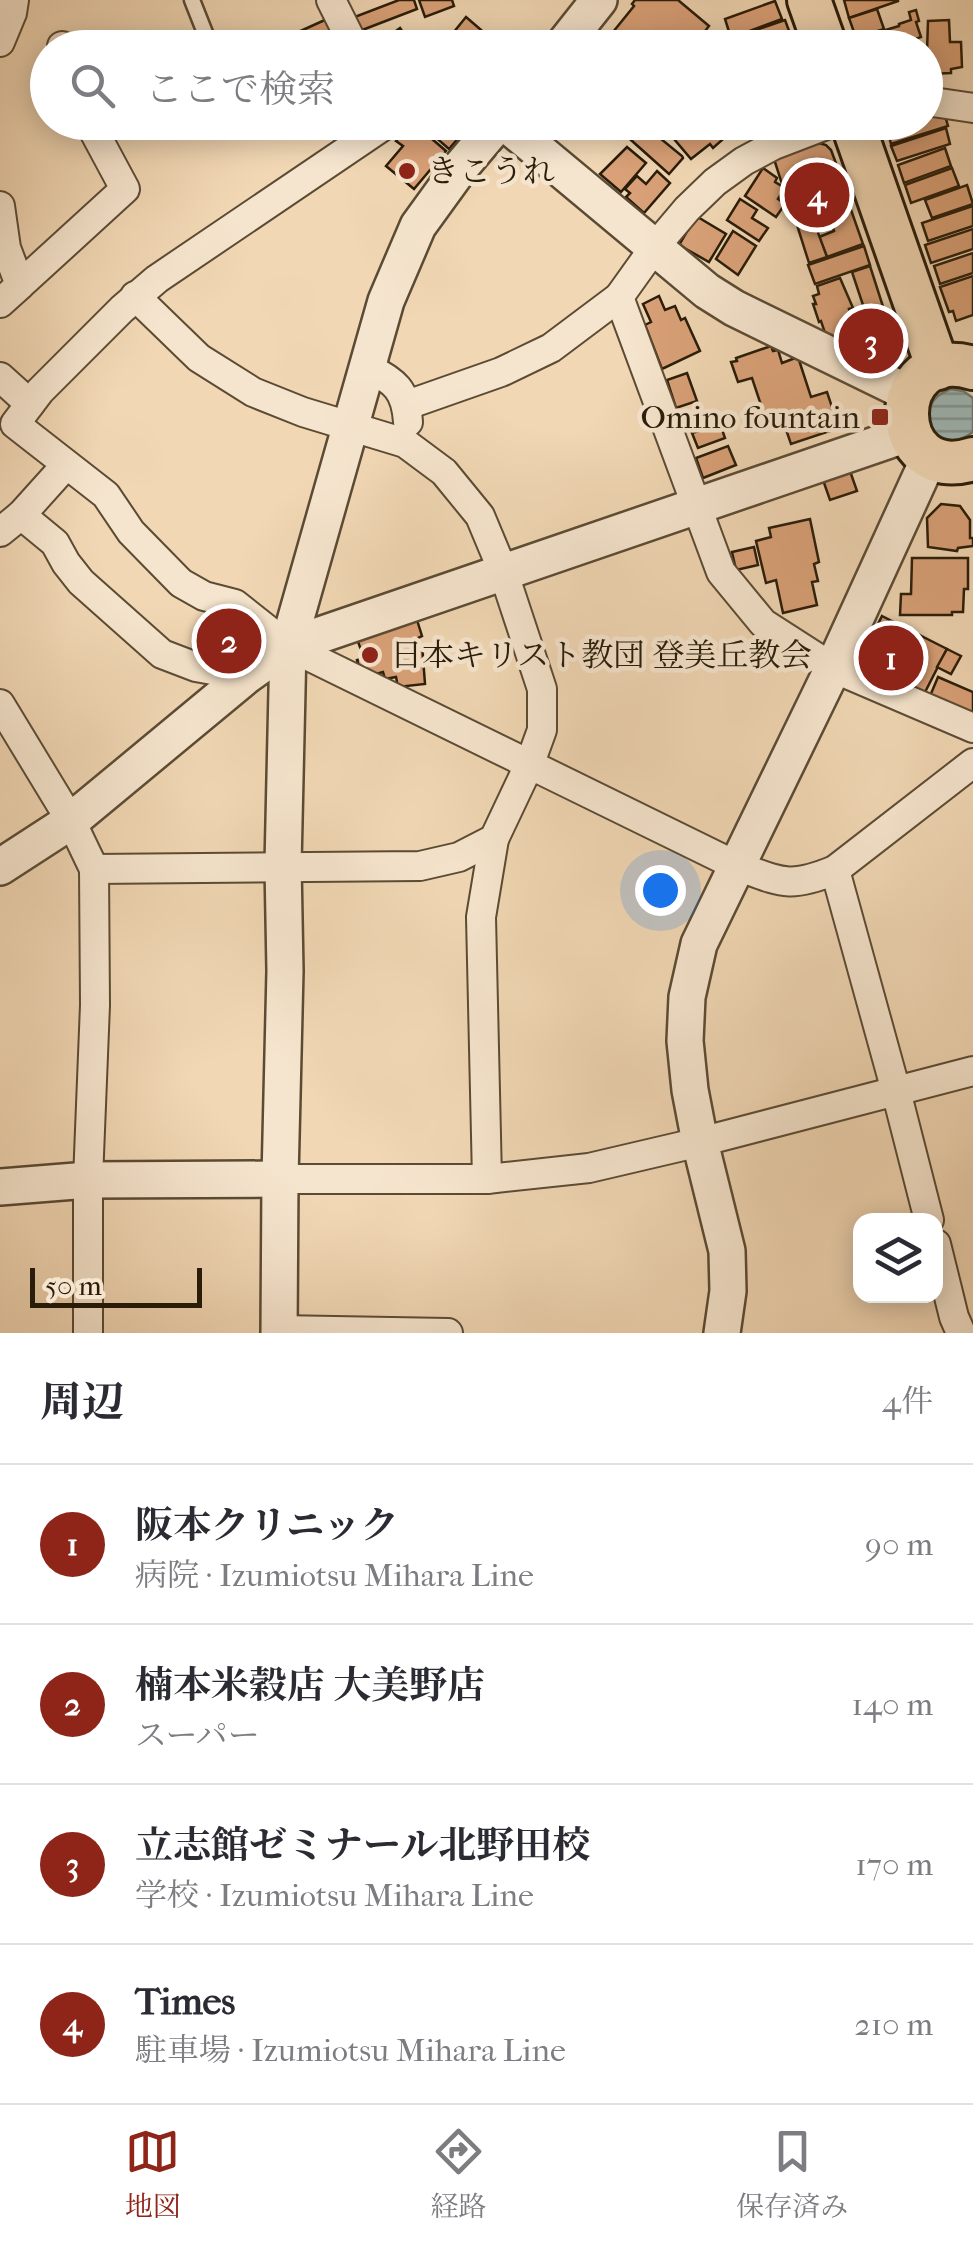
<!DOCTYPE html>
<html lang="ja">
<meta charset="utf-8">
<style>
:root{--surface:#fff;--page:#f7f7f7;--text:#2b2b33;--muted:#7c7c81;--line:#e1e1e2;--accent:#8f2418}
body{margin:0;font-family:"IM FELL French Canon","Noto Serif JP",serif;background:var(--page);color:var(--text)}
.controls{position:absolute;right:30px;bottom:30px;display:grid;overflow:hidden;border-radius:20px;box-shadow:0 5px 25px #0003}
.controls button{width:90px;height:90px;display:grid;place-items:center;padding:0;border:0;border-bottom:2px solid var(--line);background:var(--surface);color:var(--text);font:50px sans-serif}
.scale{position:absolute;left:30px;bottom:25px;width:172px;box-sizing:border-box;padding-left:10px;border:5px solid #291c09;border-top:0;font-size:28px;line-height:35px;white-space:nowrap;color:#291c09;-webkit-text-stroke:8px #f6e5ce;paint-order:stroke}
.you{position:absolute;left:660px;top:890px;width:35px;height:35px;margin:-25px;border:8px solid #fff;border-radius:50%;background:#1a73e8;box-shadow:0 0 0 15px #1a73e833}
.badge{display:grid;place-items:center;width:65px;height:65px;border-radius:50%;background:var(--accent);color:#fff;font-size:32px;font-weight:700}
.pin{position:absolute;translate:-50% -50%;border:5px solid #fff;box-shadow:0 2px 10px #0006}
.list{margin:0;padding:0;list-style:none}
h2{display:flex;justify-content:space-between;align-items:center;height:130px;margin:0;padding:0 40px;font-size:42px}
h2 small{font-size:32px;font-weight:400;color:var(--muted)}
.list li{display:grid;grid-template-columns:65px 1fr auto;gap:30px;align-items:center;box-sizing:border-box;height:160px;padding:0 40px;border-top:2px solid var(--line)}
.list b{display:block;font-size:38px;white-space:nowrap}
.list p{margin:0;font-size:32px;white-space:nowrap;color:var(--muted)}
.list em{font-size:32px;font-style:normal;color:var(--muted)}
.icon{flex:none;width:55px;height:55px;fill:none;stroke:currentColor;stroke-width:2;stroke-linecap:round;stroke-linejoin:round}
.map{position:relative;flex:none;width:973px;height:1333px;overflow:hidden}
.search{position:absolute;background:var(--surface);box-shadow:0 5px 25px #0003;left:30px;right:30px;top:30px;height:110px;display:flex;align-items:center;gap:25px;box-sizing:border-box;padding:0 35px;border-radius:55px;color:var(--muted);font-size:38px}
.sheet{height:770px;background:var(--surface)}
nav{display:flex;justify-content:space-around;align-items:center;box-sizing:border-box;height:140px;border-top:2px solid var(--line);background:var(--surface);font-size:28px;color:var(--muted)}
nav a{display:grid;justify-items:center;gap:5px}
nav .on{color:var(--accent)}
.map>svg:first-child{display:block}
.water{fill:url(#water-rules);stroke:#6f7971;stroke-width:2.5}
.building{fill:#daa178;stroke:#291c09;stroke-width:2.5}
.lines{fill:none;stroke-linecap:round;stroke-linejoin:round}
.service-casing{stroke:#5b4b34;stroke-width:19}
.minor-casing{stroke:#5b4b34;stroke-width:32}
.tertiary-casing{stroke:#5b4b34;stroke-width:40}
.primary-casing{stroke:#291c09;stroke-width:48}
.service{stroke:#f6e5ce;stroke-width:14}
.minor{stroke:#f6e5ce;stroke-width:28}
.tertiary{stroke:#f6e5ce;stroke-width:35}
.primary{stroke:#f1d7b4;stroke-width:42}
.poi-dot{fill:#8f2418;stroke:#f6e5ce;stroke-width:4}
.labels{text-anchor:middle;dominant-baseline:central;stroke-width:9;stroke-linejoin:round;paint-order:stroke}
.poi-label{font-size:32px;fill:#291c09;stroke:#f6e5ce;text-anchor:start}
</style>
<div class="map">
<svg width="973" height="1333" viewBox="0 0 973 1333">
<defs>
<pattern id="water-rules" width="6" height="5" patternUnits="userSpaceOnUse" patternTransform="scale(2.5)"><rect width="6" height="5" fill="#9eb7b6"/><path d="M0 2.5h6" fill="none" stroke="#819492"/></pattern>
</defs>
<rect width="100%" height="100%" fill="#f1d7b4"/>
<filter id="stains"><feTurbulence type="fractalNoise" baseFrequency=".002" numOctaves="4"/><feColorMatrix values="0 0 0 0 .2 0 0 0 0 .09 0 0 0 0 .02 0 0 0 .5 -.17"/></filter>
<radialGradient id="worn" r=".72"><stop offset=".6" stop-color="#630" stop-opacity="0"/><stop offset="1" stop-color="#630" stop-opacity=".3"/></radialGradient>
<path class="water" d="M951,389l12,2 10,7v34c-37,29 -67,-28 -22,-43z"/>
<g class="building">
<path d="M399,0h15l3,9 -60,23 -5,-14z"/>
<path d="M419,0h33l2,6 -29,11z"/>
<path d="M635,0h43l31,26 -17,22h-60l-19,-16 21,-26 -2,-2z"/>
<path d="M844,0h54v1l-49,17z"/>
<path d="M775,1l7,18 -51,19 -6,-19z"/>
<path d="M877,9l7,20 -28,9 -7,-20z"/>
<path d="M916,10l3,11 -3,1 5,15 -30,11h-36l-3,-8 47,-14v-2l12,-4 -2,-8z"/>
<path d="M466,17l36,31h-44l-9,-10z"/>
<path d="M327,19l7,17 -24,12h-34l-2,-5z"/>
<path d="M785,20l7,19 -26,9h-14l-5,-15z"/>
<path d="M949,20l1,22h11l1,25 -11,2v4l-22,1 -1,-23 -1,1 1,-31z"/>
<path d="M400,28l14,20h-38l-1,-2z"/>
<path d="M944,112l4,14 -57,18 -6,-22h41v-4z"/>
<path d="M418,122h54l-23,27z"/>
<path d="M646,122l17,15 -2,2 21,17 1,2 -14,16 -38,-34z"/>
<path d="M678,122h45l8,10 -18,16 -3,-4 -19,15 -22,-26 10,-9z"/>
<path d="M418,127l28,24 -32,38 -28,-23 17,-20 -7,-5 12,-13 5,5z"/>
<path d="M946,128l4,16 -53,17 -6,-15z"/>
<path d="M819,143l7,2 5,5 6,16 -55,18 -8,-25z"/>
<path d="M627,147l19,16 -25,29 -21,-18z"/>
<path d="M945,148l6,18 -47,17 -6,-18z"/>
<path d="M763,168l14,10 -2,4 10,6 -7,11 7,5 -9,13 -31,-21z"/>
<path d="M952,168l7,18 -48,17 -6,-18z"/>
<path d="M657,171l13,12 -26,30 -18,-16 4,-4 -5,-4 12,-13 9,8z"/>
<path d="M967,185l6,19 -41,14 -7,-18z"/>
<path d="M740,199l17,11 -5,8 16,10 -9,13 -32,-21z"/>
<path d="M973,206v20l-45,15 -6,-18z"/>
<path d="M850,207l13,37 -36,13 -8,-20 15,-6 -5,-17z"/>
<path d="M696,216l30,18 -17,28 -30,-17z"/>
<path d="M813,219l14,38 -18,6 -12,-38z"/>
<path d="M973,229v20l-42,14 -6,-18z"/>
<path d="M733,231l23,15 -18,29 -22,-16z"/>
<path d="M864,246l6,19 -55,19 -7,-19z"/>
<path d="M973,253v20l-33,11 -6,-18z"/>
<path d="M870,266l17,53 -27,9 -4,-11 10,-3 -14,-42z"/>
<path d="M973,276v39l-17,6 -3,-10 -4,1 -9,-25z"/>
<path d="M840,278l13,30 -4,1 7,20 -29,10 -6,-18 -2,1 -6,-18h3l-3,-8 6,-2 -2,-8z"/>
<path d="M659,296l6,14 10,-4 6,14 4,-2 15,33 -38,18 -17,-44 6,-3 -8,-18z"/>
<path d="M887,319l10,28 -29,10 -8,-4 -3,-9 -11,3 -4,-13z"/>
<path d="M771,346l2,5 5,-1 4,13 16,-6 13,40 16,-5 12,36 -48,16 -10,-29 -15,5 -14,-42 -14,4 -7,-20 6,-1 -1,-3z"/>
<path d="M687,373l10,28 -21,7 -9,-28z"/>
<path d="M717,415l8,23 -27,10 -6,-15 7,-2 -3,-8z"/>
<path d="M728,446l8,19 -33,13 -7,-20z"/>
<path d="M850,471l7,20 -27,9 -7,-20z"/>
<path d="M941,504l19,2 10,14v18h3v8l-15,2 -1,3 -29,-4 -1,-29z"/>
<path d="M810,519l9,43 -5,2 4,17 -6,1 5,23 -34,8 -7,-33 -10,3 -10,-42 15,-4 -2,-9z"/>
<path d="M754,547l4,18 -22,5 -4,-18z"/>
<path d="M912,558h56v31h-4l-1,23h-11v3h-52l1,-21h10z"/>
<path d="M208,610l19,3 -1,3 4,3 -6,40 -27,1 13,-28 -4,-3z"/>
<path d="M882,616l65,33 -24,47 -65,-32z"/>
<path d="M417,620l5,16 -6,3 1,5h5l3,40 -27,3 -2,-10 -11,2 -2,-7 -11,3 -11,-3 -4,-12 7,-2 -7,-19 31,-12 1,3z"/>
<path d="M947,649l14,7 -10,18 -14,-7z"/>
<path d="M938,677l35,15v23l-43,-19z"/>
</g>
<g class="lines">
<defs>
<path id="service" d="M192,0l19,48"/>
<g id="minor">
<path d="M331,0l24,48"/>
<path d="M0,42l12,-29 2,-13"/>
<path d="M62,46l1,2"/>
<path d="M926,101l47,7"/>
<path d="M389,122l-232,157 -35,30 -82,82 -25,33 91,71 25,37 50,51 23,13 31,8 53,42 449,220c44,16 52,23 98,4l138,-107"/>
<path d="M0,206l6,42 14,37 -20,18"/>
<path d="M20,285l105,-96 -36,-67"/>
<path d="M619,297l102,275 42,51 70,45 140,60"/>
<path d="M368,368c27,13 38,22 40,54"/>
<path d="M0,377l30,27"/>
<path d="M407,405l94,-33 50,-24 68,-51 35,-49 33,-39 28,-27 29,-21 30,-16 60,-23"/>
<path d="M21,515l34,28 11,20 15,19 81,72 34,13 50,9"/>
<path d="M0,532l21,-17 45,-50"/>
<path d="M0,704l71,117 23,48 1,136 -7,175v153"/>
<path d="M94,869l326,-3 39,-9 35,-18 36,-76 12,-33v-41l-39,-118 -23,-55 -36,-44 -39,-29 -102,-31 -50,-20 -54,-34 -64,-62"/>
<path d="M835,870l61,221 33,129"/>
<path d="M280,1179h207l102,-11 111,-26 273,-71"/>
<path d="M487,1179l-6,-262 13,-78"/>
<path d="M936,1244l18,73 7,16"/>
<path d="M278,1330l170,3"/>
</g>
<g id="tertiary">
<path d="M561,48l38,-48"/>
<path d="M504,122l203,169 27,17 176,86"/>
<path d="M0,867l71,-46 175,-145 42,-30 622,-213"/>
<path d="M0,1187l88,-7 192,-1"/>
<path d="M279,1333l1,-154 5,-208 -2,-106 5,-219 98,-345 32,-75 42,-58 39,-46"/>
<path d="M722,1333l6,-42 -1,-40 -27,-109 -10,-52 -5,-49 2,-44 12,-53 134,-276 97,-212"/>
</g>
<g id="primary">
<path d="M809,0l17,48"/>
<path d="M852,122l86,246"/>
<path d="M973,368c-89,-26 -87,119 0,91"/>
</g>
</defs>
<use href="#service" class="service-casing"/>
<use href="#minor" class="minor-casing"/>
<use href="#tertiary" class="tertiary-casing"/>
<use href="#primary" class="primary-casing"/>
<use href="#service" class="service"/>
<use href="#minor" class="minor"/>
<use href="#tertiary" class="tertiary"/>
<use href="#primary" class="primary"/>
</g>
<g class="poi-dot">
<circle cx="407" cy="171" r="10"/>
<rect x="870" y="407" width="20" height="20" rx="5"/>
<circle cx="370" cy="655" r="10"/>
</g>
<g class="labels">
<g class="poi-label">
<text x="427" y="171">きこうれ</text>
<text x="860" y="417" text-anchor="end">Omino fountain</text>
<text x="390" y="655">日本キリスト教団 登美丘教会</text>
</g>
</g>
<rect width="100%" height="100%" filter="url(#stains)"/>
<rect width="100%" height="100%" fill="url(#worn)"/>
</svg>
<div class="controls">
<button><svg class="icon" aria-label="layers" viewBox="0 0 24 24"><path d="M12 4l9 5-9 5-9-5zM3 14l9 5 9-5"/></svg></button>
</div>
<div class="scale">50 m</div>
<div class="you"></div>
<div class="pin badge" style="left:891px;top:658px">1</div>
<div class="pin badge" style="left:229px;top:641px">2</div>
<div class="pin badge" style="left:871px;top:341px">3</div>
<div class="pin badge" style="left:817px;top:195px">4</div>
<div class="search"><svg class="icon" aria-label="search" viewBox="0 0 24 24"><circle cx="10" cy="10" r="6"/><path d="M15 15l6 6"/></svg>ここで検索</div>
</div>
<section class="sheet">
<h2>周辺<small>4件</small></h2>
<ul class="list">
<li><span class="badge">1</span><div><b>阪本クリニック</b><p>病院 · Izumiotsu Mihara Line</p></div><em>90 m</em></li>
<li><span class="badge">2</span><div><b>楠本米穀店 大美野店</b><p>スーパー</p></div><em>140 m</em></li>
<li><span class="badge">3</span><div><b>立志館ゼミナール北野田校</b><p>学校 · Izumiotsu Mihara Line</p></div><em>170 m</em></li>
<li><span class="badge">4</span><div><b>Times</b><p>駐車場 · Izumiotsu Mihara Line</p></div><em>210 m</em></li>
</ul>
</section>
<nav>
<a class="on"><svg class="icon" aria-label="map" viewBox="0 0 24 24"><path d="M3 6l6-2 6 2 6-2v14l-6 2-6-2-6 2zM9 4v14M15 6v14"/></svg>地図</a>
<a><svg class="icon" aria-label="directions" viewBox="0 0 24 24"><path d="M12 3l9 9-9 9-9-9zM9 14v-3h6M13 9l2 2-2 2"/></svg>経路</a>
<a><svg class="icon" aria-label="saved" viewBox="0 0 24 24"><path d="M7 4h10v16l-5-4-5 4z"/></svg>保存済み</a>
</nav>
